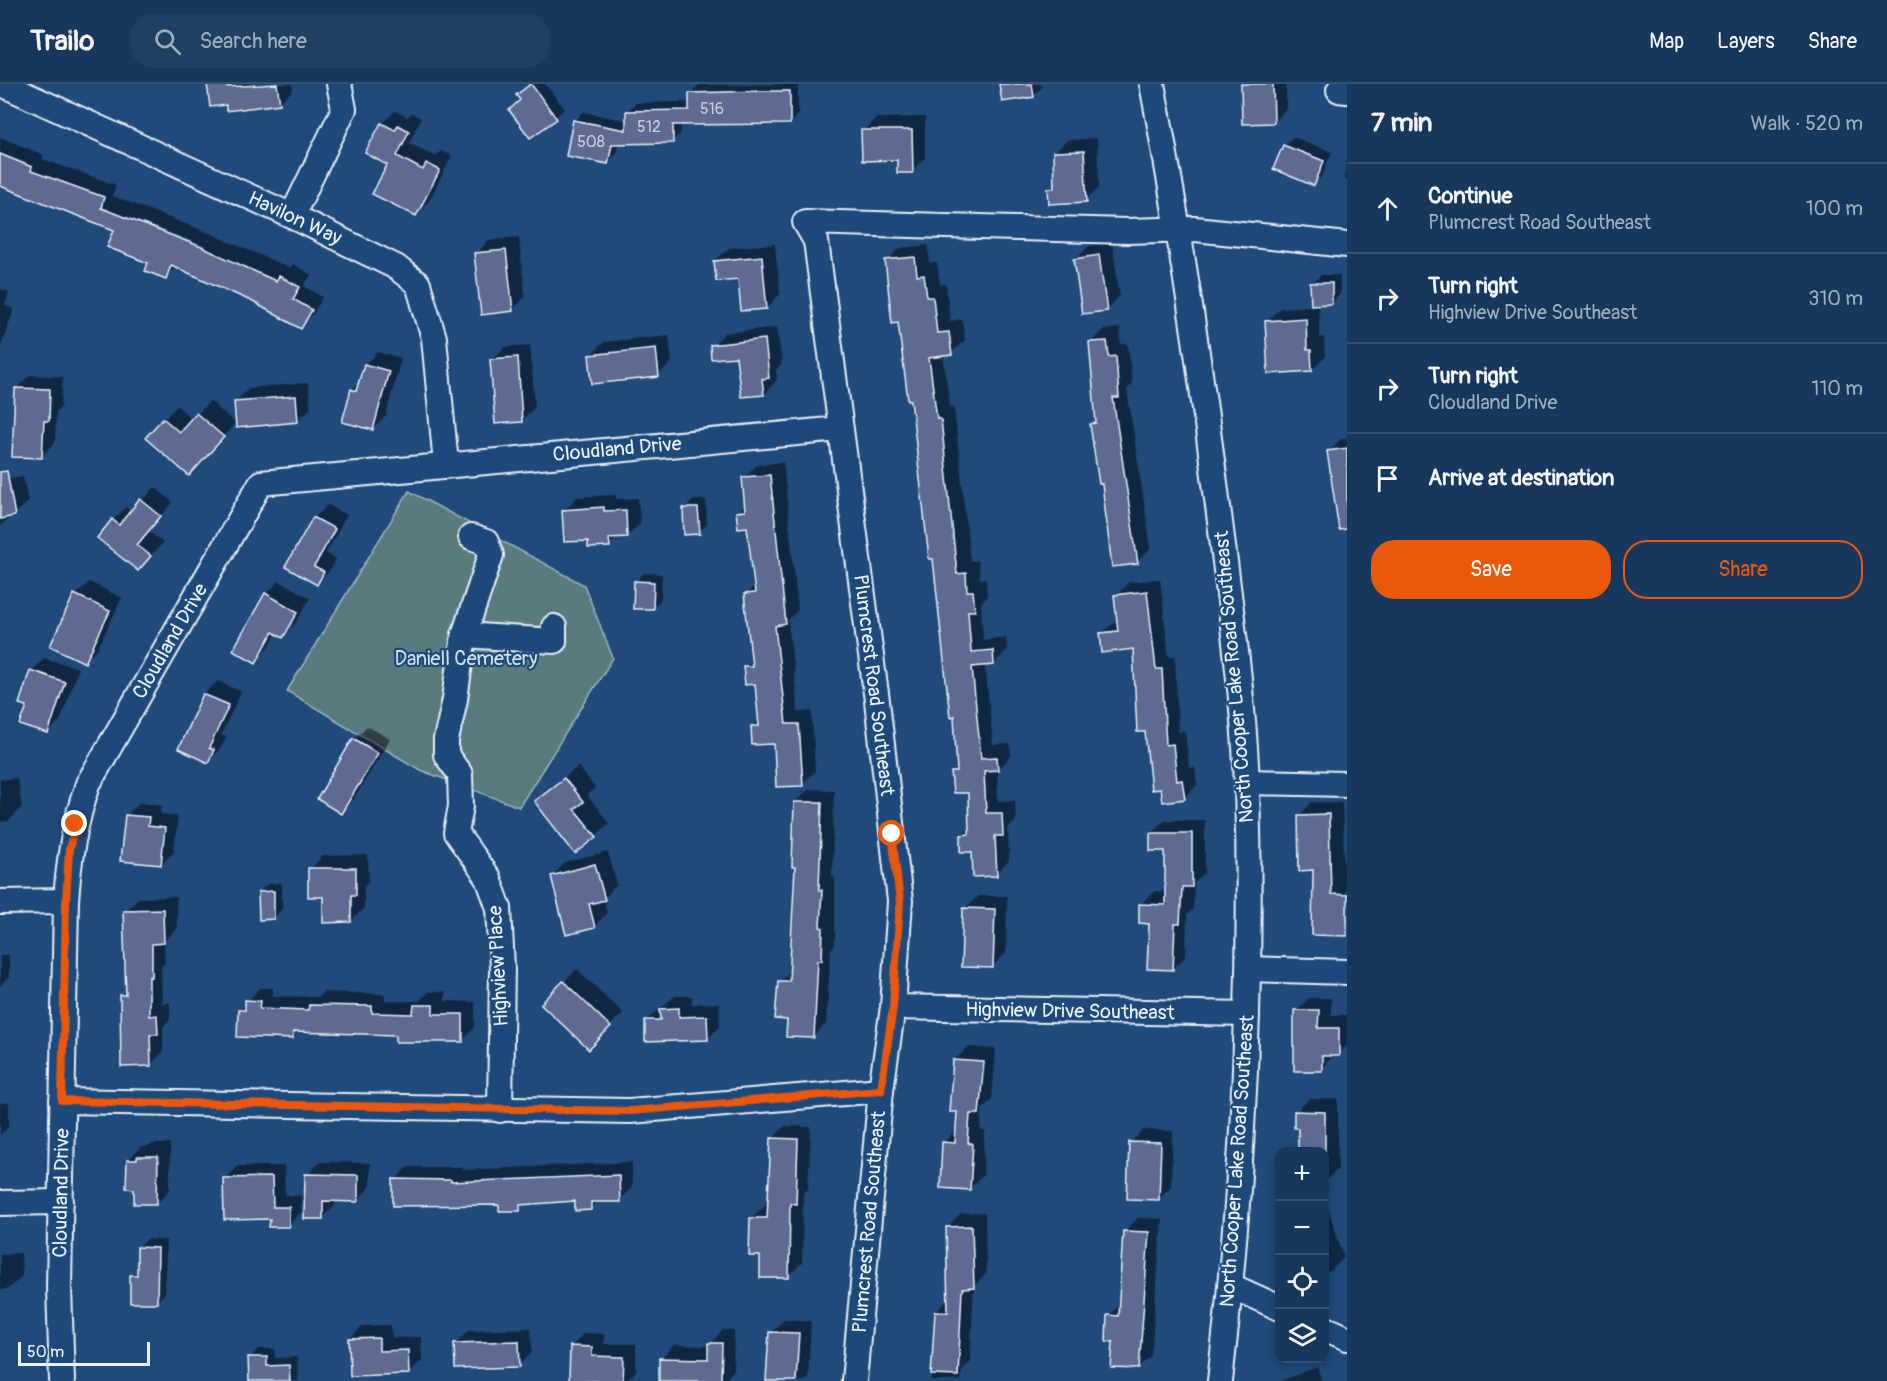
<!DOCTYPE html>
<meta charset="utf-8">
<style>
:root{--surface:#17385c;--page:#203f62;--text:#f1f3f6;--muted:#9eacbb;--line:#365272;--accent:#ea580c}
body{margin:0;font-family:Pangolin,sans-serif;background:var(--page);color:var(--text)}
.controls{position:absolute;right:18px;bottom:18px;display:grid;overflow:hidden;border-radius:12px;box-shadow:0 3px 9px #0003}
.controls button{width:54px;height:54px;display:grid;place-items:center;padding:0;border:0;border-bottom:2px solid var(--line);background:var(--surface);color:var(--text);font:30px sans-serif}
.scale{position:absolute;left:18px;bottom:15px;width:132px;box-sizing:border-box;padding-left:6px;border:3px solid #e8f1f8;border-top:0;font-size:16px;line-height:21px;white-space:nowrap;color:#e8f1f8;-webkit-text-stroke:4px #1f4a7a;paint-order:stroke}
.stop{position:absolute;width:18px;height:18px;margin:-14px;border:4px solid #ea580c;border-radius:50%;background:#fff}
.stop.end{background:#ea580c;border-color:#fff;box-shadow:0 2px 6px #0008}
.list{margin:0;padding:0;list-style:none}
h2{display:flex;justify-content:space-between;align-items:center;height:78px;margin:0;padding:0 24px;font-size:26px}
h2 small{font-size:20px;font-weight:400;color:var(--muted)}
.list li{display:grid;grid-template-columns:39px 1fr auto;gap:18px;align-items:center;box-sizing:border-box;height:90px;padding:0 24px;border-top:2px solid var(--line)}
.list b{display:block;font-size:22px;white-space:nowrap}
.list p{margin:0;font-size:20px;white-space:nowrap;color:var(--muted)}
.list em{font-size:20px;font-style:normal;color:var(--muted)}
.actions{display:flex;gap:12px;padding:18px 24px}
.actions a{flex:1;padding:14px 0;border:2px solid var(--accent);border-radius:24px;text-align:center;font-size:21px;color:var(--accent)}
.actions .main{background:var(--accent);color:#fff}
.icon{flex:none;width:33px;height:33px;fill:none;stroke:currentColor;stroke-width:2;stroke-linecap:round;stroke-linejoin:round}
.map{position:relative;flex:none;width:1347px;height:1297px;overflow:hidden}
header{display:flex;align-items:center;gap:36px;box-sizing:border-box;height:84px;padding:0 30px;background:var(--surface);border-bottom:2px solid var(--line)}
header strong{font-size:28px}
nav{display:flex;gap:33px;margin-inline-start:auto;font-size:21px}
.search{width:420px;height:54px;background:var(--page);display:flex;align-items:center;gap:15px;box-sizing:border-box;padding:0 21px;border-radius:24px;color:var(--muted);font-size:22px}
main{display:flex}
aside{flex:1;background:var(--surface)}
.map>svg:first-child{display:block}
.green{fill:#5a7a7e;stroke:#a1b6bb;stroke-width:1.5}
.shadow{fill:#0007;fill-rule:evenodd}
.building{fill:#5f6a93;stroke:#e8f1f8;stroke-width:1.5}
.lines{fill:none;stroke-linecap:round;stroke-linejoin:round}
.minor-casing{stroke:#e8f1f8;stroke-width:28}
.minor{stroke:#1f4a7a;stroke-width:24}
.route{stroke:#ea580c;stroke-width:8}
.labels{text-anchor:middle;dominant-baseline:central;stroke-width:4.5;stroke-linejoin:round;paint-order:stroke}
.number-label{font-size:16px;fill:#c6cfdf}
.street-label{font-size:20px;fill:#e8f1f8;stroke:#1f4a7a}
.park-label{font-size:20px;fill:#d3dfe6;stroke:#1f4a7a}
</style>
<header>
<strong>Trailo</strong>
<div class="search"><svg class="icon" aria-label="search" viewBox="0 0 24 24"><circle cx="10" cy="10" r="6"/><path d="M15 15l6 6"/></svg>Search here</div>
<nav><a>Map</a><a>Layers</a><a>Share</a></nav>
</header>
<main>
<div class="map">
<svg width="1347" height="1297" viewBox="0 0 1347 1297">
<rect width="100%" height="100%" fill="#1f4a7a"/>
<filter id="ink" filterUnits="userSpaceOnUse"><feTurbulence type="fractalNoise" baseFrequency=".0167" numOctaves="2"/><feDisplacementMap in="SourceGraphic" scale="12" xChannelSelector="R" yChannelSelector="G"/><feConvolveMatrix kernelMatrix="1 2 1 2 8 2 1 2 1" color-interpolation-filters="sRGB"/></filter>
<g filter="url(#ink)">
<path class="green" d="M409,407l175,94 29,73 -94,149 -99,-37 -133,-79z"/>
<g class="shadow">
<path d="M209,0h83l1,6 -14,13h-52z"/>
<path d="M530,0h15l20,25 -34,27 -13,-41z"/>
<path d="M798,0v30l-8,9 -109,1v9l-9,8 -53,1 -3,12 -9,8 -32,-41 8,-9 45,9 -1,-10 9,-8 55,-1 -1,-8 9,-9z"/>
<path d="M1001,0h40l1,3 -9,9z"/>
<path d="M1243,0h43v25l-13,13z"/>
<path d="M395,27l13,6 4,-4 9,5 -12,25 26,13 6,-5 11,5 -23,45 -14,14 -26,-51 -7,-40z"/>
<path d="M925,33v41l-13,13 -49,-40 13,-13z"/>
<path d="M0,53l44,18 -2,4 74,26 -4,11 100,38 77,34 4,-4 18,11 -7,11 19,11 -10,17 -12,13 -47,-26 -77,-35 -12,11 -49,-48 -114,-44 -2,2zM125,132l82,31 -1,3 -81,-31z"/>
<path d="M1293,53l39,15 -10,24 -8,8 -30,-38z"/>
<path d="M1097,54l2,49 -13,13 -36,-11 6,-6 -2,-30 13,-13z"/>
<path d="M1347,73v23h-3z"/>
<path d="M519,153l6,60 -13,13 -36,-56 13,-14z"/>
<path d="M1112,159l8,53 -14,14 -30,-51 13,-13z"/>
<path d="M775,160l5,50 -13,14 -28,-30 -24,-17 14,-13z"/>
<path d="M928,161l2,18h7l3,22 6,-1 4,37 12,-2 3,21 -14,13 -8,1 7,53 4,-1 16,155h8l2,18 6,-1 1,18 -6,7 2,37 23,-3 1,13 -13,14h-9l8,81 17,-1 1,12 -14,14 1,31 17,-1 1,21 -8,7 1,33 -13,13 -34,-39 8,-8 -1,-36 -16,-18 5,-5 -3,-53 -12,-77h-2l-7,-81 -21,-159 -26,-137 13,-13z"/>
<path d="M1321,191h19v19l-8,9h-14l2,35 4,-1 1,20 -13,13 -45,-49 13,-13 32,-2v-22z"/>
<path d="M0,205l9,3 -4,14 9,3 -14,39z"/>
<path d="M777,243l5,37 -6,6 1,10 -13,14 -26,-39 -26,-9 13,-13z"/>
<path d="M1120,244l1,16h7l4,39 -5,6 24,160 -14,13 -34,-80 -11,-58 5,-5 -7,-76 13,-13z"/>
<path d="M669,251l3,27 -13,13 -68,-20 13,-13z"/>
<path d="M530,261l5,62 -13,13 -30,-60 13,-13z"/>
<path d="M378,268l23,6 -15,58 -13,13 -21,-39 8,-8 5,-17z"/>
<path d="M30,291l33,2 -2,29 -5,5 -1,32 -14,14 -24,-69z"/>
<path d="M308,299l3,25 -14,13 -61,-20 13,-13z"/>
<path d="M210,317l25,22 -33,38 -38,-42 13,-13 15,13z"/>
<path d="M1347,354v76l-19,-62 13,-13z"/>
<path d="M783,378l15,148 -10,10 10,92 14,-1 3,60 -13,13 -27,-42 -22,-15 7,-8 -4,-37 -11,-15 8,-8 -7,-65 10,-9 -8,-59 -10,-13 8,-8 -3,-27 14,-13z"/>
<path d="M23,392l5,25 -28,25v-46z"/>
<path d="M155,403l18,15 -24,29 14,12 -25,26 -25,-49 13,-13 6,5z"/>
<path d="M616,411v4l22,-1 2,25 -13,13h-9l-9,9 -20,-6 -25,-28 13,-14z"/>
<path d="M693,416h13l1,24 -8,8 -15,-23z"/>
<path d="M328,421l19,10 -21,38 10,6 -6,11 -13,13 -30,-16 27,-49z"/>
<path d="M644,489l18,1 -1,25 -9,9 -16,-26z"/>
<path d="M1160,495l9,78 6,-1 3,76 7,-1 4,37h6l2,17 -13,13 -21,2 -28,-152 -34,-15 17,-13 -3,-24 14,-14z"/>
<path d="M279,497l31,17 -14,25 -13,13 -6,-3 -9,15 -13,13 11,-67z"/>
<path d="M89,498l33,16 -24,50 -13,13 -9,-66z"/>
<path d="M44,574l34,10 -17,51 -13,14 -19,-28 2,-34z"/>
<path d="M218,597l23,11 -20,43 5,2 -5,11 -14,13 -27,-12 24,-55z"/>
<path d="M367,642l23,13 -36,60 -13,13 13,-73z"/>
<path d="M578,682l17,22 -8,7 22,28 -13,13 -60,-35z"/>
<path d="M17,694l5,29 -13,14 -9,1v-42z"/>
<path d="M809,705l25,1 -2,87h3v68l-4,4 -5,75 -13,13 -24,-18 -9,-38 12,-11 5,-104 -2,-64z"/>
<path d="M140,718l22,3 -1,9 17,2 -4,35 -13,13 -34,-49z"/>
<path d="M1312,718h30l5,133 -48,-119z"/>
<path d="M1164,736h41v53l-11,10 -1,26 -6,6 -1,41 -13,13 -32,-65 13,-13 12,1v-42l-15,-17z"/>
<path d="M608,768l9,33 -14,14 4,14 -13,14 -42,-51 13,-13z"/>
<path d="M368,771l1,26 -5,4v23l-13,13 -27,-25 -14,-27 13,-13z"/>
<path d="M282,799v26l-9,9 -14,-26 9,-8z"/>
<path d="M978,812h29l-1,57 -13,13 -29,-57z"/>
<path d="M176,813l1,32 -13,12 1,22 -4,3 1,37h8v16l-7,8v25l-13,13 -28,-70 5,-5 -2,-79 13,-13z"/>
<path d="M0,871h9v22l-9,9z"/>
<path d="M577,885l46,44 -35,35 -45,-44z"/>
<path d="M260,904h13v8l45,1 5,-5 62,2v7h34l9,-9h17v9l30,1v25l-13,14 -65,-8 -99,-2 -6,6 -52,-27z"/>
<path d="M675,912h17v8l27,-1 1,23 -13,13 -61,-18z"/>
<path d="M1309,914h22v17h16v30l-9,9h-4l-13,15 -25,-58z"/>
<path d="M968,963l28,2 -4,50 -10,10 -1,22h4l-2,44 -13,13 -26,-45 13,-14 -2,-69z"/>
<path d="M1309,1015h29v70l-14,13v-30l-24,-25 -4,-15z"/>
<path d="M0,1019h9v23l-9,9z"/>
<path d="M785,1042l26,1 -3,62 -5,5 -1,69 -14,13 -37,-58 14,-13h4l3,-66z"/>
<path d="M1144,1046l29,1 -2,55 -13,13 -27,-56z"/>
<path d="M152,1060h18v46l-13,13 -21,-16 -8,-27 13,-13h7z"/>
<path d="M320,1078l50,1v24l-13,14 -22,-1v5l-13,13 -15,-43z"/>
<path d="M632,1078v25l-13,13 -21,1 -8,8 -14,-9 -51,3 -6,6 -124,-29 13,-13h55v3z"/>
<path d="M237,1082h47l1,29 16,1v17l-13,12 -17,-8 -46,-38z"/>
<path d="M1324,1112l20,61 -13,14 -7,2z"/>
<path d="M985,1129l1,61 -12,12 -4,76 -8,8 -2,11h-28l4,-69 13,-13 -1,-72 13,-13z"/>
<path d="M1138,1134l24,1 -11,136 -13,13 -24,-28 -6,-24 12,-12 5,-73z"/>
<path d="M147,1155l19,1 -1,53 -9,9 -24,-26 6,-6 1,-22z"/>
<path d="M21,1169l1,23 -14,13 -8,1v-36z"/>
<path d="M784,1235l27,2 -3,57 -3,3h-37l3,-49z"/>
<path d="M391,1241l1,13 29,-1 1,23 -13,13 -59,-34 13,-13z"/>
<path d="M531,1244l1,24 -13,13 -63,-21 13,-14z"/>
<path d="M723,1246l11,1 -1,40 -9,10h-64l1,-22 13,-14 35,1z"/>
<path d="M584,1249l20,1v10h32v27l-11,10h-55l1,-34z"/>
<path d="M258,1265h17v9l22,-1 1,24h-48v-23z"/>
<path d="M1317,1283l5,14h-42z"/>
</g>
<g class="building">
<path d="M207,0h20v3l50,-3 3,20 -54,7v-6l-16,2z"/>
<path d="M531,0l26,35 -27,19 -21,-28 11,-10 -4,-5z"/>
<path d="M999,0h33l2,13 -32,5z"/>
<path d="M1241,0h32l1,39 -32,1z"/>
<path d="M762,7h28v33l-117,1v18l-61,1 -4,20 -42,-8 7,-36 53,10v-19l63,-1v-17z"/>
<path d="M381,39l14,7 3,-5 11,6 -12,25 26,14 3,-7 14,7 -24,46 -44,-22 15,-29 -22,-12z"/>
<path d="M861,46h51l1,43h-16v-13l-35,1z"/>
<path d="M1283,61l41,16 -10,25 -41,-17z"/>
<path d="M1084,67l3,51 -38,2 -1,-16h6l-1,-36z"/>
<path d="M0,70l32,13 -1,4 73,26 -3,11 98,38 77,35 3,-5 21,11 -7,12 19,11 -11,19 -48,-27 -82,-37 -5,14 -21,-8 3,-8 -41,-16 7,-17 -114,-44z"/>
<path d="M506,166l7,61 -32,4 -7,-62z"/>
<path d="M1099,171l8,56 -25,3 -8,-55z"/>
<path d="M762,172l5,53 -26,2 -3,-32 -22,2 -2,-20z"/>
<path d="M915,173l2,19 7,-1 3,22h6l4,36 12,-1 3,23 -23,3 8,61h4l16,155 9,-1 1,18h6l2,20h-7l3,41 22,-2 1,15 -22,2 9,91 16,-1 1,13 -14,1 2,42h16l1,23h-8l2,40 -24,1 -1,-25h-11v-17l8,-1 -1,-41h-15l-2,-21h6l-3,-56 -4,1 -17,-158h-4l-18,-159h-3l-10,-78 -6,1 -7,-63z"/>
<path d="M1310,199h22v21l-21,1z"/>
<path d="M1306,234l1,32h4l1,21 -44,3 -3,-53z"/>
<path d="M765,255l4,39 -7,1 2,16 -23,2 -5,-40 -25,2 -1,-14z"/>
<path d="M1107,257l2,16 7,-1 3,42h-6l25,166 -26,3 -10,-83h-3l-9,-60 6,-1 -7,-81z"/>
<path d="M656,264l3,29 -67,7 -3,-29z"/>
<path d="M518,273l4,65 -27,2 -5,-65z"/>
<path d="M364,280l25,7 -16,59 -31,-8 9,-33 5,2z"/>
<path d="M15,304l35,1 -1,32h-5l-2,37 -30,-1z"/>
<path d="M296,312l2,26 -62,6 -2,-27z"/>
<path d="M196,329l28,24 -35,39 -44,-38 18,-20 16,14z"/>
<path d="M1347,364v81l-8,1 -12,-79z"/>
<path d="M7,387l8,45 -15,3v-47z"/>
<path d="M770,391l16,149 -11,2 11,98h13l4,62 -27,1 -2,-43 -22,1 -1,-19h8l-4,-42 -10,1 -2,-19h9l-8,-72 11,-1 -8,-66 -9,1 -2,-16 9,-1 -3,-34z"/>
<path d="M140,415l21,17 -24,29 14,11 -13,15 -41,-33 15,-19 7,6z"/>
<path d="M604,423v4l22,-1 1,27 -18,1 1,9 -22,1v-7l-24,1 -2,-32z"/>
<path d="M683,424h15l2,26 -16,1z"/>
<path d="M313,433l22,12 -21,38 10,5 -7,13 -32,-18z"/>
<path d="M634,497l20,1 -1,27h-20z"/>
<path d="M1147,507l9,78h6l4,76 7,-1 4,37 5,-1 3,19 -23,3 -2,-13 -9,1 -6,-58h-8l-4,-83 -31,4 -2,-20 18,-2 -4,-36z"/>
<path d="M265,509l33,19 -15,26 -10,-6 -17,31 -23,-13z"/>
<path d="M74,510l36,17 -25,52 -35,-17z"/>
<path d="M30,586l35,12 -17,52 -28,-9 7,-19 -8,-2z"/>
<path d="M203,610l26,11 -20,43 5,2 -6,13 -30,-14z"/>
<path d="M353,654l25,15 -37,61 -24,-15z"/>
<path d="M564,694l19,24 -9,7 23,28 -22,17 -41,-53z"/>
<path d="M794,718h28l-3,88h3l-2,37 3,1 -1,32h-4l-4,78 -28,-1 1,-17 -12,-1 3,-38h11l6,-114h-3z"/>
<path d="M1329,730l2,80 16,1v41l-35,-1 1,-65 -14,1 -1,-56z"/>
<path d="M125,731l24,2 -1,9 17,2 -4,37 -41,-4z"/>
<path d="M1150,749h42v54h-10l-2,37h-5l-2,46 -26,-1 2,-45 -10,-1v-19l26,1v-54h-15z"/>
<path d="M595,780l10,36 -16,4 6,24 -29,7 -15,-59z"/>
<path d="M308,784h48v27h-5v27l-28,1v-26h-15z"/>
<path d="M274,807v28l-15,1 -1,-28z"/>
<path d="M963,824l32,1 -2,59 -32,-1z"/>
<path d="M163,825l1,34 -12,1v33h-3v39l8,-1 1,19h-8l1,32 -30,1 -1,-72h6l-3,-85z"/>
<path d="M563,897l48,46 -22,23 -48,-46z"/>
<path d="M245,916l16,1 -1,7 48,2 1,-5 63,1v7l41,1 1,-9h19v9h30v28h-67v-7l-103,-3v7l-56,-2 1,-27h7z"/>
<path d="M679,924v9l28,-1 1,24 -63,2v-22h16l-1,-11z"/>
<path d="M1294,926h25l-1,18h21v28h-17v15h-28z"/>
<path d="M953,976l31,2 -5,52h-9l-2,29 5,1 -3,46 -30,-2 2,-46 13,1 2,-31h-8z"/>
<path d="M1294,1027l31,1v40h-27v-24h-4z"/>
<path d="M771,1054l27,1 -2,65 -6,-1 -1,75h-29v-22h-11l1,-38h17z"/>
<path d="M1129,1058l32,1 -2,57 -32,-1z"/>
<path d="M137,1073h21l-1,47h-23v-15l-8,-1 1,-28h10z"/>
<path d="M305,1090l53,1v27l-35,-1v18h-19z"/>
<path d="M619,1091l1,27h-29v8l-16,1v-10l-55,4v6h-21v-6l-106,1v-27l58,1v2z"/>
<path d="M272,1093l1,30h16v20h-20l1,-8 -46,1 -1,-42z"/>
<path d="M972,1142l2,62 -12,1 -4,87 -27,-1 4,-63h13l-2,-85z"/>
<path d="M1123,1147l26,1 -10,137 -28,-1 2,-26 -7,-1 1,-26 11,1z"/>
<path d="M137,1163l21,1 -1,55h-27v-28h7z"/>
<path d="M769,1248l30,1 -3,48h-30z"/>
<path d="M379,1254v13l29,-1 1,24 -59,2 -1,-37z"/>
<path d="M519,1257l1,26 -65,2 -1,-26z"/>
<path d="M708,1259h14l-1,38h-62v-23l49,1z"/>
<path d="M570,1262l22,1v9l32,1 -1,24h-54z"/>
<path d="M248,1273h19v9l22,-1 1,16h-41z"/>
</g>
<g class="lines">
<defs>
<g id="minor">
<path d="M2,0l290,132 104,51 22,17 16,54 12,126"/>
<path d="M1152,0c29,150 51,302 70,454 10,81 22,165 25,248 6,198 -4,398 -27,595"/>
<path d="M1339,6l8,1"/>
<path d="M292,132l52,-107 -5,-25"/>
<path d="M471,453l15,5 5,13 -27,80 -9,64 -9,41v15l14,19 1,32 -5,27 32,45 11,30 3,60 -2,142"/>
<path d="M464,551l90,6v-14"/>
<path d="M1247,698l100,2"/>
<path d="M0,818l66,-1"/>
<path d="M1250,885l97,3"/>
<path d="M893,923l354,7"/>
<path d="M62,1017l568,10 251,-21"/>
<path d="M0,1119l61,-1"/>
<path d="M1231,1202l49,22"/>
<path d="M1324,1244l23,10"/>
<path d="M62,1297l-3,-94 7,-386c3,-43 8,-76 22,-117l173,-301 579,-54"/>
<path d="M854,1297l27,-291 12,-83 7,-106 -23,-200 -61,-460 -11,-19 322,9 68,-2 152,16"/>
</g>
</defs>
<use href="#minor" class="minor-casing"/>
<use href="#minor" class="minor"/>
</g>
</g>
<g class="lines" filter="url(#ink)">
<path class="route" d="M75,740l-6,26 -3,52 -4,199 568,10 251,-21 12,-83 7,-105 -8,-68"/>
</g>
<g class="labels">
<g class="number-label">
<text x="712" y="25">516</text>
<text x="649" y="43">512</text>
<text x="591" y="58">508</text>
</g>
<g class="street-label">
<text transform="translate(295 134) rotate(25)">Havilon Way</text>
<text transform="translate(617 365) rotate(-5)">Cloudland Drive</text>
<text transform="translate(170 557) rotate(-60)">Cloudland Drive</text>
<text transform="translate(1234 593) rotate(-95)">North Cooper Lake Road Southeast</text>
<text transform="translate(874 601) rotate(83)">Plumcrest Road Southeast</text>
<text transform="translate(498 882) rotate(-93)">Highview Place</text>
<text transform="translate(1070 927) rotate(1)">Highview Drive Southeast</text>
<text transform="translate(1237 1077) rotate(-86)">North Cooper Lake Road Southeast</text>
<text transform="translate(61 1109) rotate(-89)">Cloudland Drive</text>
<text transform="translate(869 1138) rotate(-85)">Plumcrest Road Southeast</text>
</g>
<g class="park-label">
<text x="466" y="574">Daniell Cemetery</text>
</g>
</g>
</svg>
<div class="controls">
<button>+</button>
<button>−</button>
<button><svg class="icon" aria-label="locate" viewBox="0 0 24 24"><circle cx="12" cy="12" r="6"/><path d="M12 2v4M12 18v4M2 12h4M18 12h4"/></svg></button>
<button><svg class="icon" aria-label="layers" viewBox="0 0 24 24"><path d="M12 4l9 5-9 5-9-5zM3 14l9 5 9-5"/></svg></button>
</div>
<div class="scale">50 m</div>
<div class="stop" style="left:892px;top:750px"></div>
<div class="stop end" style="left:75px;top:740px"></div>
</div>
<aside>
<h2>7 min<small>Walk · 520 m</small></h2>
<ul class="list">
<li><svg class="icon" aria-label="ahead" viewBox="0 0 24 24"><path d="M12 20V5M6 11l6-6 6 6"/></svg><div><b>Continue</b><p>Plumcrest Road Southeast</p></div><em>100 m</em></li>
<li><svg class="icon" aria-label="right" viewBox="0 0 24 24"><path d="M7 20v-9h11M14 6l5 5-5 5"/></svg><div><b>Turn right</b><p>Highview Drive Southeast</p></div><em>310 m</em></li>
<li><svg class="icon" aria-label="right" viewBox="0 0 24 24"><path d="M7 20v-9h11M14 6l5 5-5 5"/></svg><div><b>Turn right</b><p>Cloudland Drive</p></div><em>110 m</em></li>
<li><svg class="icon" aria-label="arrive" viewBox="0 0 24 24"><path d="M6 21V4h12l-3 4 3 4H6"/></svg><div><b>Arrive at destination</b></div></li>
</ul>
<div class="actions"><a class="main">Save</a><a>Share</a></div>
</aside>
</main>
